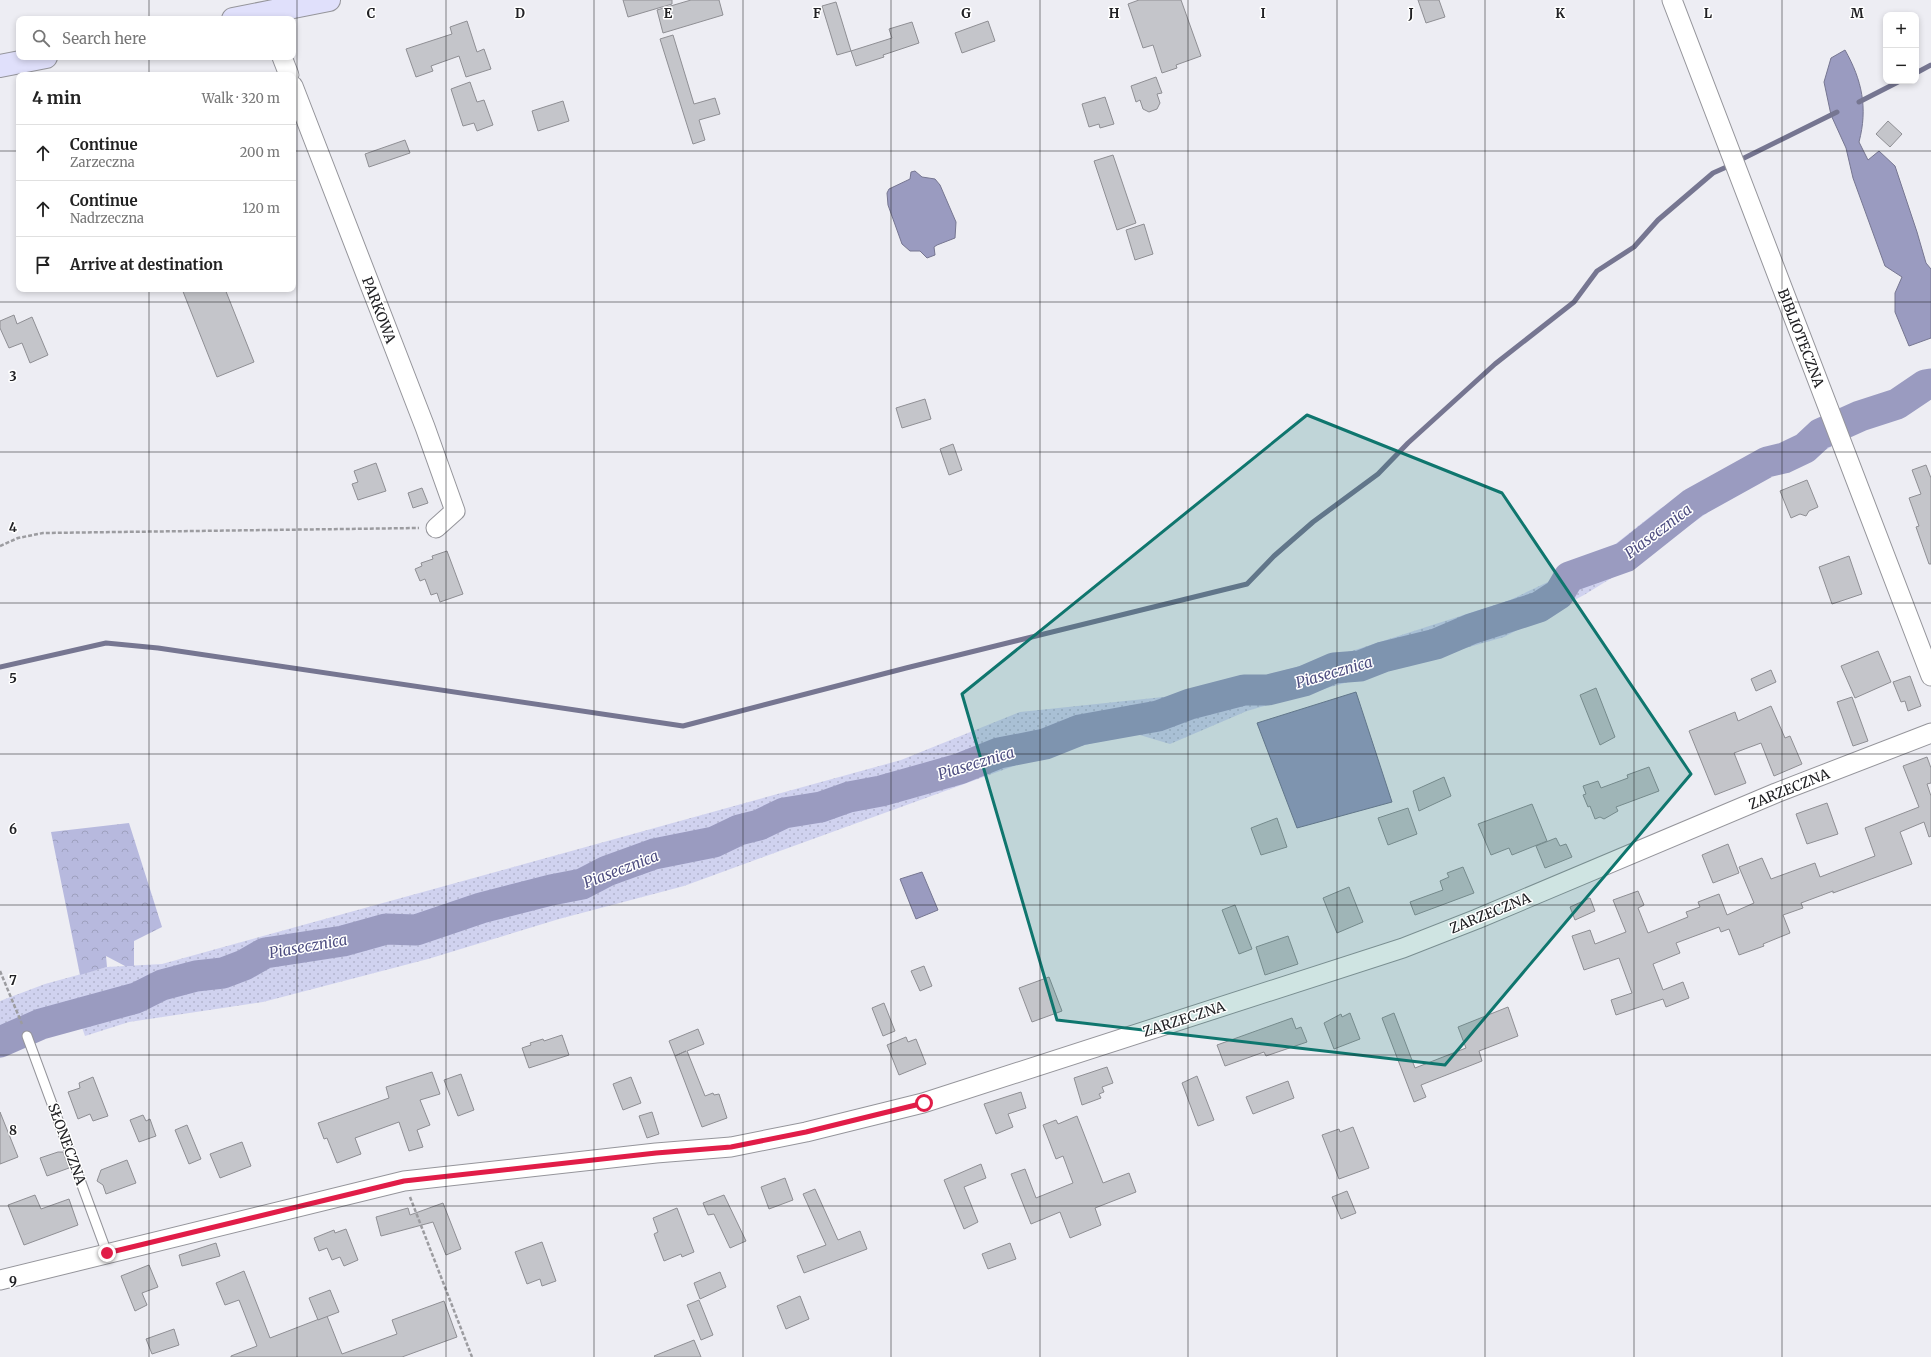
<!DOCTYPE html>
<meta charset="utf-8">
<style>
:root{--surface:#fff;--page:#f2f2f2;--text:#222;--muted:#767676;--line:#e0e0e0}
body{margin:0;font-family:Merriweather,serif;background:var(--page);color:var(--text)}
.controls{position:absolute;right:12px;top:12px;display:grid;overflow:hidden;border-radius:8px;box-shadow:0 2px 6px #0003}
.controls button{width:36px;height:36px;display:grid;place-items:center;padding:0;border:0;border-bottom:1px solid var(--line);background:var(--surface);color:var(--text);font:20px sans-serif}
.stop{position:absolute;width:12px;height:12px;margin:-9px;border:3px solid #e11d48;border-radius:50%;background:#fff}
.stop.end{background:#e11d48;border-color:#fff;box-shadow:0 1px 4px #0008}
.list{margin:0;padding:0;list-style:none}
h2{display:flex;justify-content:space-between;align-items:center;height:52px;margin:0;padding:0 16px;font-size:17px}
h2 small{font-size:13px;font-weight:400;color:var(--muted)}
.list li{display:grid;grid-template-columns:26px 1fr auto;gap:12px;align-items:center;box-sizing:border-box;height:56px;padding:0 16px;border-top:1px solid var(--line)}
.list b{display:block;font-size:15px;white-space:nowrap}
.list p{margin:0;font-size:13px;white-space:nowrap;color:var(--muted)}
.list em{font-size:13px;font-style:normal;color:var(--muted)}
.icon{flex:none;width:22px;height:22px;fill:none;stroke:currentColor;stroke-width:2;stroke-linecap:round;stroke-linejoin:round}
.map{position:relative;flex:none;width:1931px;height:1357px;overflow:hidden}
.search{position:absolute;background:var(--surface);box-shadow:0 2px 6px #0003;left:16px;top:16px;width:280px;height:44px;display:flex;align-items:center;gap:10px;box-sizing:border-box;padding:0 14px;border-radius:8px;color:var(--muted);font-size:15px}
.panel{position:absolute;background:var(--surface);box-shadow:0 2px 6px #0003;left:16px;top:72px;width:280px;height:220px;border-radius:8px}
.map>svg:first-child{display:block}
.grass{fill:url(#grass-dots)}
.forest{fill:url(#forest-crowns)}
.water{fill:#9a9bc0;stroke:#767691}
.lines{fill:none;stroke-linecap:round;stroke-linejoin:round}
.stream{stroke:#767691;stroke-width:5}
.river{stroke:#9a9bc0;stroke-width:31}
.building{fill:#c4c5ca;stroke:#8f8f94}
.service-casing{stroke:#95959b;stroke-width:11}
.minor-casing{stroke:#95959b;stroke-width:21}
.secondary-casing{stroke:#95959b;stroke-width:24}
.path{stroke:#9c9ca0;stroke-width:2.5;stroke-dasharray:4 2;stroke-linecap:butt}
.service{stroke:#fff;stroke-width:9}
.minor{stroke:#fff;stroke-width:19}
.secondary{stroke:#e0e0fb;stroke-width:22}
.route{stroke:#e11d48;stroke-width:5}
.marked{fill:#0f766e;fill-opacity:0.2;stroke:#0f766e;stroke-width:3;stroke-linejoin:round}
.grid{fill:none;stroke:#212124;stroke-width:1;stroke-opacity:0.55}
.labels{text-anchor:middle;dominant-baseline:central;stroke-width:3;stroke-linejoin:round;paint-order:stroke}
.street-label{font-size:14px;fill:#212124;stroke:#fff}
.water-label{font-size:15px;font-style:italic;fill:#4e4e81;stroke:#fff}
.grid-label{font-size:13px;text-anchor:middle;font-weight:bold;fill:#212124;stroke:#fff;stroke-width:3;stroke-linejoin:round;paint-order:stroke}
</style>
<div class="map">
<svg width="1931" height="1357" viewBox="0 0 1931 1357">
<defs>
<pattern id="grass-dots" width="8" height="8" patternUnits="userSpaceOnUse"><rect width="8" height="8" fill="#d0d2ef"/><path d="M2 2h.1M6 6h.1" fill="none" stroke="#b2b4cd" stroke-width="1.8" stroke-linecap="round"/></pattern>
<pattern id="forest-crowns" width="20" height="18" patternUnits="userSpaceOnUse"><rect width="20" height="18" fill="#b7b9de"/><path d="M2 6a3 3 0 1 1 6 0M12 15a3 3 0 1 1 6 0" fill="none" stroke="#9d9fbe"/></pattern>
</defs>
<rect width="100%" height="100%" fill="#ededf3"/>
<path class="grass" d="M1931,375v24l-76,34 -26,15 -95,46 -98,69 -52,32 -80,42 -257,74 -77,33 -37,-11 -92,23 -357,130 -125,33 -131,40 -165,43 -134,20 -44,14 -5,-14 -43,16 -37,20v-57l45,-17 62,-17 55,-3 739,-204 119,-48 191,-20 147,-43 152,-49 40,-19 14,-15 45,-17 52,-41 161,-84z"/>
<path class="forest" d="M129,823l33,104 -28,14v25h-9l-19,-10 1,11 -27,8 -29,-143z"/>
<g class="water">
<path d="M1845,50c17,30 23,58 14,92l9,18 11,-9 16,15 22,66 9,31 5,6v69l-22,8 -14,-34v-19l7,-16 -17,-11 -32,-88 -7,-30 -15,-33 -7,-33 7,-24z"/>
<path d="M915,171l7,6 13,2 5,6 16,37 -1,16 -18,7 -3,2 1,8 -8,3 -7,-7h-10l-8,-7 -14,-39 -1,-12 2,-4 21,-10 1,-7z"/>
<path d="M1356,692l36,110 -95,26 -40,-105z"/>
<path d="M922,872l16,38 -22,9 -16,-40z"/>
</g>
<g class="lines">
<g class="stream">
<path d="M1916,73l15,-8"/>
<path d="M1859,102l41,-21"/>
<path d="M1738,161l99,-49"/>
<path d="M0,667l106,-24 52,5 525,78 223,-58 341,-84 27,-28 39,-34 65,-48 30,-31 87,-79 79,-62 23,-31 37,-24 24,-27 55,-47 18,-8"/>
</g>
<path class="river" d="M0,1042l41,-18 95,-26 26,-13 34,-9 27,-3 21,-8 21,-12 78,-12 43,-12 30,1 65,-22 70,-18 31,-6 25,-13 47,-17 60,-12 25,-12 20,-5 25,-12 37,-6 28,-10 32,-6 78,-22 40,-16 46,-9 35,-14 78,-14 32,-12 54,-14h24l36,-9 30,-13 26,-2 23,-9 53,-13 35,-15 68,-22 20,-13 10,-17 56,-20 68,-54 74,-41 17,-4 21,-10 15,-14 40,-18 37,-12 28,-19 6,-1"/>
</g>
<g class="building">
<path d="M623,0h49v4l-44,13z"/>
<path d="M691,0h28l4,15 -60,18 -6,-23z"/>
<path d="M1139,0h42l20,56 -25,9 1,3 -15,5 -9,-28 -10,3 -15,-44z"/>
<path d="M1418,0h21l6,17 -19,6z"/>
<path d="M836,2l15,49 -14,4 -15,-49z"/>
<path d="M467,21l10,31 7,-3 7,20 -25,8 -7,-21 -28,10 2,5 -17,6 -10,-28 46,-15 -2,-7z"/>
<path d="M988,21l7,20 -33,12 -7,-20z"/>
<path d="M912,22l7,21 -36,12 1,2 -28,9 -5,-15 41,-13 -3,-9z"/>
<path d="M673,35l21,69 21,-6 5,16 -21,6 6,20 -12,4 -33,-105z"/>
<path d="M1156,77l6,16 -5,1 3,9 -3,6 -8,3 -6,-3 -3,-9 -4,2 -5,-16z"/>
<path d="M470,82l7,20 7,-2 9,25 -16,6 -3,-8 -11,3 -12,-37z"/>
<path d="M1105,97l9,27 -14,4 -1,-4 -10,3 -7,-23z"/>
<path d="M563,101l6,20 -31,10 -6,-20z"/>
<path d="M1888,121l14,13 -12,13 -14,-13z"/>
<path d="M405,140l5,13 -41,14 -4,-13z"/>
<path d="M1113,155l23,68 -19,7 -23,-69z"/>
<path d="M1144,224l9,30 -18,6 -9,-30z"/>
<path d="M182,289h43l29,73 -37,15z"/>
<path d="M14,315l3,9 15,-7 16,38 -18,8 -8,-20 -13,5 -9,-20v-7z"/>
<path d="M925,399l6,20 -29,9 -6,-20z"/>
<path d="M953,444l9,26 -13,5 -9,-26z"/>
<path d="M376,463l10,28 -28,9 -6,-16 6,-2 -4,-11z"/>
<path d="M1926,465l5,13v86h-2l-13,-37 3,-1 -10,-28 12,-4 -9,-24z"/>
<path d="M1807,480l11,27 -9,4 -3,5 -6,-2 -9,4 -11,-27z"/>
<path d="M422,488l6,15 -15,5 -5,-15z"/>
<path d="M447,551l16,43 -23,8 -3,-9 -6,2 -6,-16 -5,2 -5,-12 7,-3 -1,-3 12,-4 -1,-3z"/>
<path d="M1849,556l13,38 -30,10 -13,-37z"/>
<path d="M1878,651l13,31 -36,16 -14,-32z"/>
<path d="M1771,670l5,12 -20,9 -5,-12z"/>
<path d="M1910,676l11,30 -13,5 -3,-10 -4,1 -8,-20z"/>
<path d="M1596,688l19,49 -15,8 -20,-50z"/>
<path d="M1852,697l16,44 -15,5 -16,-44z"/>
<path d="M1771,706l14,32 5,-2 12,28 -28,12 -13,-33 -27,10 12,30 -31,12 -26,-64 46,-19 3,9z"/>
<path d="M1927,757l4,11v15l-4,1 4,12v40l-2,1 -5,-15 -24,10 12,32 -79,29v-2l-32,12 2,5 -20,7 7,18 -27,11 1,2 -25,9 -10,-26 -8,3 -2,-5 -43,16 4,10 -27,11 10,26 20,-8 6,16 -23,9 -3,-8 -47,16 -5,-15 21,-7 -13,-35 -35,12 -12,-34 18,-6 5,14 31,-12 -13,-32 25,-9 6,14 -6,3 10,25 40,-16 -2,-5 14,-5 -2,-5 21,-8 8,21 27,-12 -15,-36 23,-9 9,21 44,-16 5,14 55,-21 -10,-28 54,-21 -16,-41z"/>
<path d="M1649,767l10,24 -43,16 2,4 -14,8 -4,-2 -5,2 -5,-13 -2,1 -5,-12 3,-1 -3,-8 15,-5 3,7 27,-10 -1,-3z"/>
<path d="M1444,777l7,19 -32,15 -6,-20z"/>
<path d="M1827,803l11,31 -31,10 -11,-30z"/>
<path d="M1532,804l15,37 -35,14 -3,-7 -18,7 -13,-31z"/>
<path d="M1408,808l9,26 -29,11 -10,-27z"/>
<path d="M1277,818l10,29 -26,8 -10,-27z"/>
<path d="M1556,838l4,8 6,-2 6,13 -27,11 -9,-22z"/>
<path d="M1728,844l11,29 -26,10 -11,-28z"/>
<path d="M1463,867l11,26 -59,22 -5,-13 33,-12 -3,-9 9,-4 -2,-4z"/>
<path d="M1349,887l14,35 -26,11 -14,-35z"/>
<path d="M1590,898l5,13 -20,9 -5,-13z"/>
<path d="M1235,905l17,44 -13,5 -17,-44z"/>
<path d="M1288,936l10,28 -33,11 -9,-28z"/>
<path d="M924,966l8,20 -12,5 -9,-20z"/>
<path d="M1049,977l13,34 -30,11 -13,-34z"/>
<path d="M884,1003l11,28 -12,5 -11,-28z"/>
<path d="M1508,1007l10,29 -39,15 3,10 -61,24 5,12 -12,5 -32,-84 12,-5 21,55 51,-20 -8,-21z"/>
<path d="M1350,1013l10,26 -26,10 -10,-26 17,-9 1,3z"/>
<path d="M1292,1018l4,11 5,-2 6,15 -41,14 -2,-4 -39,14 -8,-21z"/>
<path d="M698,1029l6,15 -17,7 18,45 8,-3 1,2 5,-1 8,24 -25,9 -27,-71 11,-5 -11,5 -6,-15z"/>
<path d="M562,1035l7,20 -40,13 -7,-20 9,-3 -1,-2 13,-4 1,2z"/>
<path d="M906,1037l2,5 8,-3 10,25 -27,11 -12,-30z"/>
<path d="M1107,1067l6,16 -11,4 2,5 -5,2 2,4 -19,7 -8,-27z"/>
<path d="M432,1072l8,22 -20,6 10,25 -13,5 6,17 -14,4 -10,-29 -44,16 6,16 -24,9 -10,-25 -3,1 -6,-16 71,-25 -3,-11z"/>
<path d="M461,1074l13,36 -16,6 -14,-36z"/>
<path d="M1197,1076l17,44 -16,6 -16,-43z"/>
<path d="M93,1077l15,39 -15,5 -3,-7 -12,5 -10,-27 12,-4 -1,-5z"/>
<path d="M631,1077l10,26 -18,7 -10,-26z"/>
<path d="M1288,1081l6,17 -41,16 -7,-17z"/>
<path d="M1021,1092l5,16 -18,6 5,13 -17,7 -12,-30z"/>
<path d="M0,1112l18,45 -18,7z"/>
<path d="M652,1112l7,22 -12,4 -8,-22z"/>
<path d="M143,1115l3,6 4,-2 6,17 -17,6 -9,-22z"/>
<path d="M1077,1116l26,67 26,-10 7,19 -41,16 6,17 -31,13 -10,-26 -29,12 -20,-50 14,-5 11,29 37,-15 -10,-27 -7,3 -13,-34 13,-5 2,4z"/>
<path d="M187,1125l14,34 -12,5 -14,-34z"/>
<path d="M1353,1127l16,41 -30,11 -17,-44 17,-6 1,3z"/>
<path d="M242,1142l9,24 -31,12 -10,-24z"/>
<path d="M58,1152h5l6,16 -22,8 -7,-18z"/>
<path d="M127,1160l9,23 -30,11 -3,-9 -6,-4 4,-11z"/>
<path d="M981,1164l5,14 -22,9 14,35 -14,7 -20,-49z"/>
<path d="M785,1178l8,22 -24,9 -8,-22z"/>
<path d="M815,1189l23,51 22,-9 7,18 -63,24 -7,-17 29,-11 -23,-51z"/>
<path d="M1347,1191l9,22 -15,6 -9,-22z"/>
<path d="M35,1195l6,14 28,-10 9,26 -54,20 -16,-40z"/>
<path d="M724,1195l22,46 -16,7 -16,-34 -6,1 -5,-12z"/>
<path d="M443,1203l18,46 -15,6 -13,-33 -52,14 -5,-19 32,-9 2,7z"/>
<path d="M677,1208l17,44 -12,5 -1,-3 -17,7 -10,-27 4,-2 -5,-14z"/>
<path d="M346,1229l12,31 -14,6 -4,-9 -8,3 -5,-12 -8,3 -5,-13 20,-8 1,3z"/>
<path d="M542,1242l14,39 -14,5 -2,-7 -13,5 -12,-32z"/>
<path d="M216,1243l4,13 -38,10 -3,-11z"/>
<path d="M1010,1243l6,16 -28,10 -6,-15z"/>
<path d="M149,1265l9,22 -16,6 5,12 -12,6 -14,-35z"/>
<path d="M244,1271l26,67 57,-22 15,38 55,-20 -5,-14 52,-19 13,36 -55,20h-171v-1l26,-10 -18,-46 -14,5 -9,-22z"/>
<path d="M720,1272l6,15 -26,12 -6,-16z"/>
<path d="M330,1290l9,22 -21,8 -9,-22z"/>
<path d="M800,1296l9,23 -23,10 -9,-23z"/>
<path d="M699,1300l14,35 -12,5 -14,-35z"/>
<path d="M174,1329l5,16 -27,9 -6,-15z"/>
<path d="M694,1340l7,17h-46l-1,-1z"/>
</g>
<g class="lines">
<defs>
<path id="service" d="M27,1036l80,217"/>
<g id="minor">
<path d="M1672,0l259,676"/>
<path d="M282,57l7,18"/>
<path d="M293,86l132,341 30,84 -19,17"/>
<path d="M0,1280l404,-99 252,-28 75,-6 75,-15 117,-29 480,-155 74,-29 299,-126 155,-60"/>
</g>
<g id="secondary">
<path d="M233,19l96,-19"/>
<path d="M0,66l46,-9"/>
</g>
</defs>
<use href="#service" class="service-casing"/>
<use href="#minor" class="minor-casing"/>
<use href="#secondary" class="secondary-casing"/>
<g class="path">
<path d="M0,546l18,-8 25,-5 376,-5"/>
<path d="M0,971l22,53"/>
<path d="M410,1197l62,160"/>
</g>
<use href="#service" class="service"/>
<use href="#minor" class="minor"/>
<use href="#secondary" class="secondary"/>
</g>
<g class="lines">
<path class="route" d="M107,1253l297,-72 252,-28 75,-6 75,-15 118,-29"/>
</g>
<path class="marked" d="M1307,415l195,78 189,281 -246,291 -388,-45 -95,-326z"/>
<path class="grid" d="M149,0v19M297,0v1357M446,0v1357M594,0v1357M743,0v1357M891,0v1357M1040,0v1357M1188,0v1357M1337,0v1357M1485,0v1357M1634,0v1357M1782,0v1357M149,57v18M0,151h19M293,151h1638M149,289v1068M0,302h1931M0,452h1931M0,603h1931M0,754h1931M0,905h1931M0,1055h1931M0,1206h1931"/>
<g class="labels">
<g class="street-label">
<text transform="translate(379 310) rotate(69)">PARKOWA</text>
<text transform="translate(1801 338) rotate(69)">BIBLIOTECZNA</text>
<text transform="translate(1789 789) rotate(-22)">ZARZECZNA</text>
<text transform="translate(1490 913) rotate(-22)">ZARZECZNA</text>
<text transform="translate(1184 1019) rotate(-18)">ZARZECZNA</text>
<text transform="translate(67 1144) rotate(70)">SŁONECZNA</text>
</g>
<g class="water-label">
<text transform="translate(1658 531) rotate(-37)">Piasecznica</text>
<text transform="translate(1334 672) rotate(-16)">Piasecznica</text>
<text transform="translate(976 763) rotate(-17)">Piasecznica</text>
<text transform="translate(621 869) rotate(-21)">Piasecznica</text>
<text transform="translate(308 946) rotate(-10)">Piasecznica</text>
</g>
</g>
<g class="grid-label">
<text x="371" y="18">C</text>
<text x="520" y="18">D</text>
<text x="668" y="18">E</text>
<text x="817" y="18">F</text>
<text x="966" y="18">G</text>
<text x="1114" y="18">H</text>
<text x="1263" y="18">I</text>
<text x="1411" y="18">J</text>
<text x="1560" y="18">K</text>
<text x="1708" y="18">L</text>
<text x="1857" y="18">M</text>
<text x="13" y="381">3</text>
<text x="13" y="532">4</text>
<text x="13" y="683">5</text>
<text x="13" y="834">6</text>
<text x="13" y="985">7</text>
<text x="13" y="1135">8</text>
<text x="13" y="1286">9</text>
</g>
</svg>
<div class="controls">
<button>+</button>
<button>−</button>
</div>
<div class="stop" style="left:924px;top:1103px"></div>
<div class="stop end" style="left:107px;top:1253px"></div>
<div class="search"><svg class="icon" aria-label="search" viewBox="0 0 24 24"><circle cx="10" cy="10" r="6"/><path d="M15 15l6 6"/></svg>Search here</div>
<section class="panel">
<h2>4 min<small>Walk · 320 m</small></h2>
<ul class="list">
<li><svg class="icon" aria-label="ahead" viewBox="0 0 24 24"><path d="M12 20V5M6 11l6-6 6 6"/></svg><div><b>Continue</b><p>Zarzeczna</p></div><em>200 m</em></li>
<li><svg class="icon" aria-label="ahead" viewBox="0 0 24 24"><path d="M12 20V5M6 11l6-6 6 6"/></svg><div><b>Continue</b><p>Nadrzeczna</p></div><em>120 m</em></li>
<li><svg class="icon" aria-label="arrive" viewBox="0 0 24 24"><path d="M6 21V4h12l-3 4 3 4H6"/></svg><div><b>Arrive at destination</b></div></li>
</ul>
</section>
</div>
